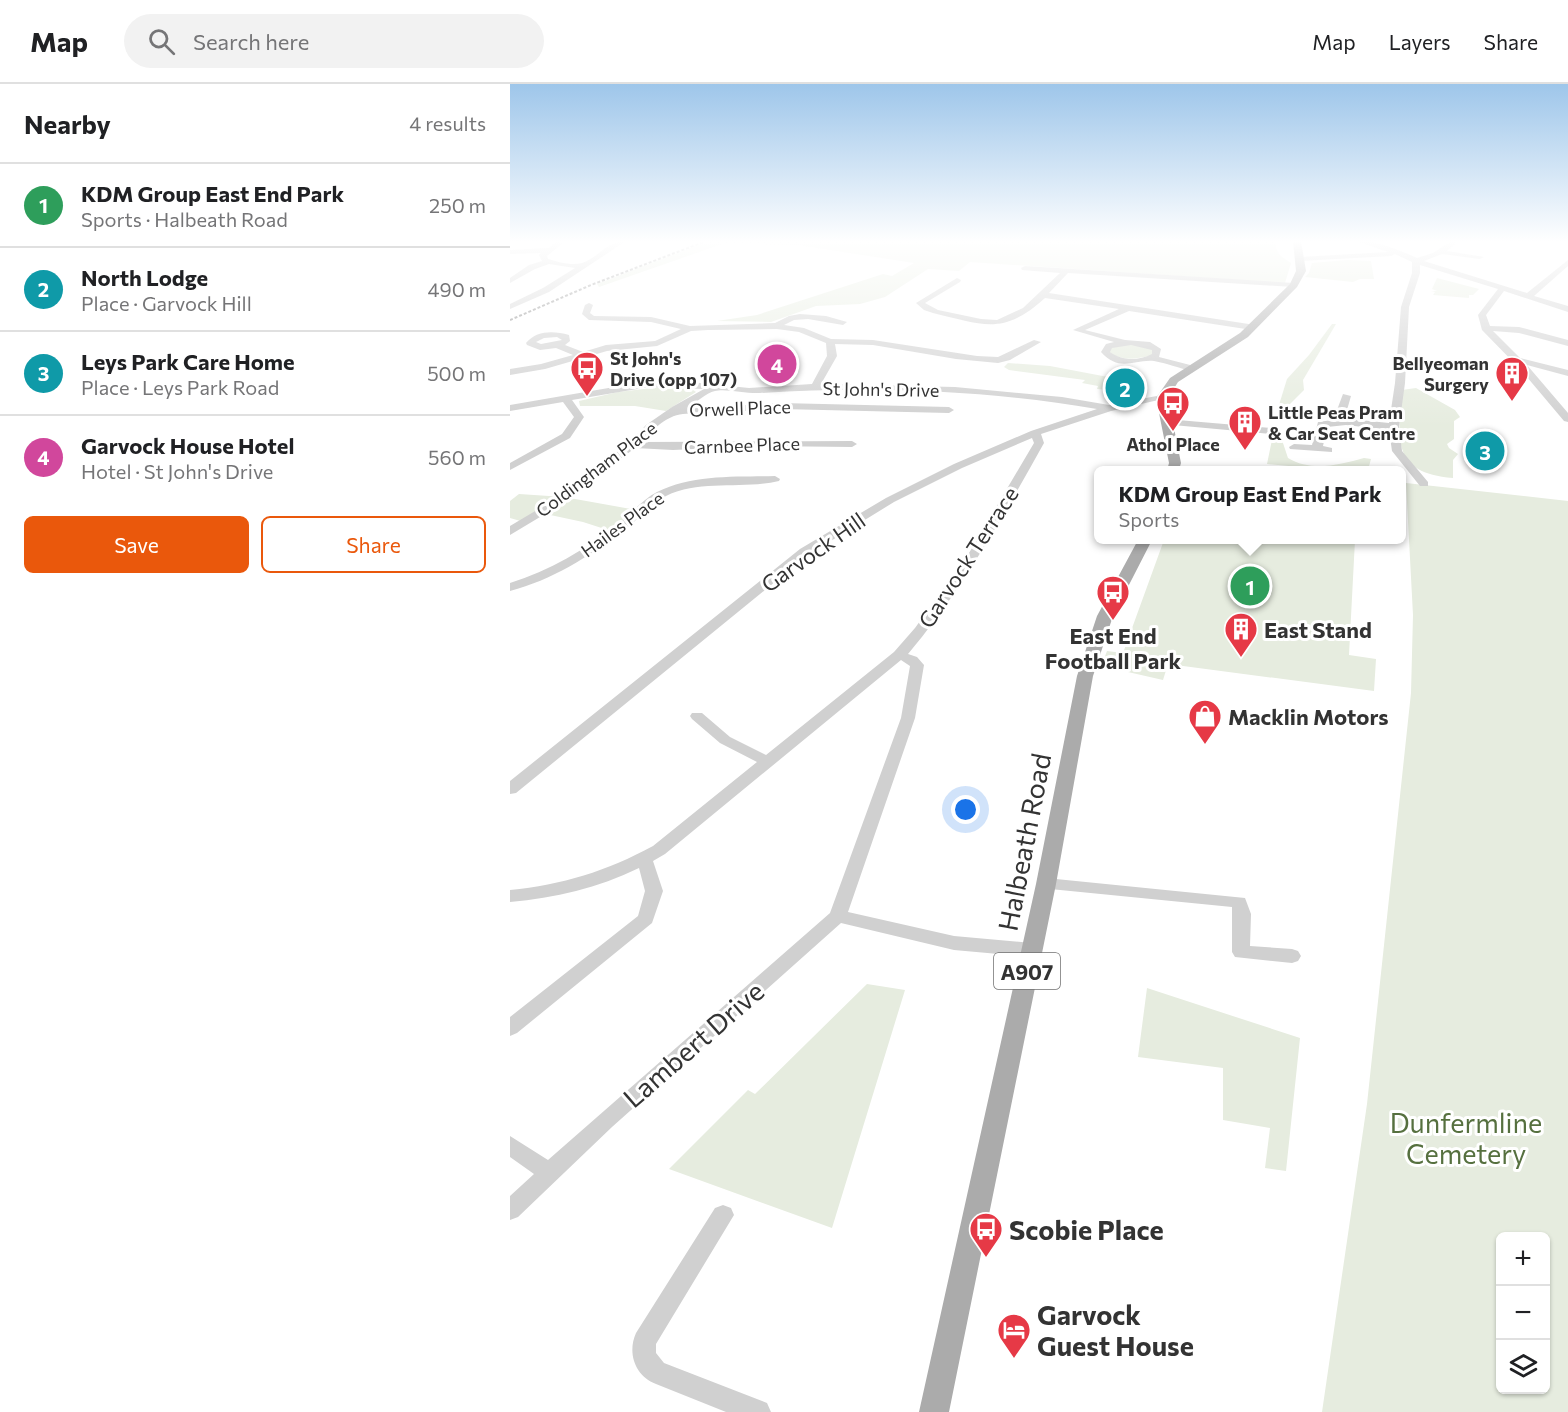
<!DOCTYPE html>
<meta charset="utf-8">
<style>
:root{--surface:#fff;--page:#f2f2f2;--text:#202124;--muted:#757577;--line:#e0e0e0;--accent:#ea580c}
body{margin:0;font-family:Commissioner,sans-serif;background:var(--page);color:var(--text)}
.controls{position:absolute;right:18px;bottom:18px;display:grid;overflow:hidden;border-radius:9px;box-shadow:0 2px 4px #0004}
.controls button{width:54px;height:54px;display:grid;place-items:center;padding:0;border:0;border-bottom:2px solid var(--line);background:var(--surface);color:var(--text);font:30px sans-serif}
.you{position:absolute;left:456px;top:726px;width:21px;height:21px;margin:-15px;border:4px solid #fff;border-radius:50%;background:#1a73e8;box-shadow:0 0 0 9px #1a73e833}
.badge{display:grid;place-items:center;width:39px;height:39px;border-radius:50%;background:var(--accent);color:#fff;font-size:20px;font-weight:700}
.pin{position:absolute;translate:-50% -50%;border:3px solid #fff;box-shadow:0 2px 6px #0006}
.popup{position:absolute;left:584px;top:382px;width:312px;height:78px;box-sizing:border-box;display:grid;place-content:center;border-radius:9px;background:var(--surface);filter:drop-shadow(0 2px 4px #0005);font-size:20px;white-space:nowrap;color:var(--muted)}
.popup b{font-size:22px;color:var(--text)}
.popup::after{content:'';position:absolute;left:50%;top:100%;margin-left:-12px;border:12px solid transparent;border-top-color:var(--surface)}
.list{margin:0;padding:0;list-style:none}
h2{display:flex;justify-content:space-between;align-items:center;height:78px;margin:0;padding:0 24px;font-size:26px}
h2 small{font-size:20px;font-weight:400;color:var(--muted)}
.list li{display:grid;grid-template-columns:39px 1fr auto;gap:18px;align-items:center;box-sizing:border-box;height:84px;padding:0 24px;border-top:2px solid var(--line)}
.list b{display:block;font-size:22px;white-space:nowrap}
.list p{margin:0;font-size:20px;white-space:nowrap;color:var(--muted)}
.list em{font-size:20px;font-style:normal;color:var(--muted)}
.actions{display:flex;gap:12px;padding:18px 24px}
.actions a{flex:1;padding:14px 0;border:2px solid var(--accent);border-radius:9px;text-align:center;font-size:21px;color:var(--accent)}
.actions .main{background:var(--accent);color:#fff}
.icon{flex:none;width:33px;height:33px;fill:none;stroke:currentColor;stroke-width:2;stroke-linecap:round;stroke-linejoin:round}
.map{position:relative;flex:none;width:1058px;height:1328px;overflow:hidden}
header{display:flex;align-items:center;gap:36px;box-sizing:border-box;height:84px;padding:0 30px;background:var(--surface);border-bottom:2px solid var(--line)}
header strong{font-size:28px}
nav{display:flex;gap:33px;margin-inline-start:auto;font-size:21px}
.search{width:420px;height:54px;background:var(--page);display:flex;align-items:center;gap:15px;box-sizing:border-box;padding:0 21px;border-radius:33px;color:var(--muted);font-size:22px}
main{display:flex}
aside{flex:1;background:var(--surface)}
.map>svg:first-child{display:block}
.green{fill:#e6ecdf;fill-rule:evenodd}
.lines{fill:none;stroke-linecap:round;stroke-linejoin:round}
.minor{fill:#d0d0d0;fill-rule:evenodd}
.major{fill:#ababab;fill-rule:evenodd}
.rail{stroke:#888;stroke-width:2;stroke-dasharray:3 2;stroke-linecap:butt}
.labels{text-anchor:middle;dominant-baseline:central;stroke-width:6;stroke-linejoin:round;paint-order:stroke}
.far-poi-label{font-size:18px;font-weight:bold;fill:#333;stroke:#fff;text-anchor:start}
.far-street-label{font-size:18px;fill:#333;stroke:#fff}
.shield{fill:#fff;stroke:#707070;stroke-width:1.5}
.shield-label{font-size:21px;font-weight:bold;fill:#333}
.street-label{font-size:22px;fill:#333;stroke:#fff}
.poi-label{font-size:22px;font-weight:bold;fill:#333;stroke:#fff;text-anchor:start}
.near-street-label{font-size:27px;fill:#333;stroke:#fff}
.near-park-label{font-size:27px;fill:#56703f;stroke:#fff}
.near-poi-label{font-size:27px;font-weight:bold;fill:#333;stroke:#fff;text-anchor:start}
</style>
<header>
<strong>Map</strong>
<div class="search"><svg class="icon" aria-label="search" viewBox="0 0 24 24"><circle cx="10" cy="10" r="6"/><path d="M15 15l6 6"/></svg>Search here</div>
<nav><a>Map</a><a>Layers</a><a>Share</a></nav>
</header>
<main>
<aside>
<h2>Nearby<small>4 results</small></h2>
<ul class="list">
<li><span class="badge" style="background:#2e9e5b">1</span><div><b>KDM Group East End Park</b><p>Sports · Halbeath Road</p></div><em>250 m</em></li>
<li><span class="badge" style="background:#0f9aa8">2</span><div><b>North Lodge</b><p>Place · Garvock Hill</p></div><em>490 m</em></li>
<li><span class="badge" style="background:#0f9aa8">3</span><div><b>Leys Park Care Home</b><p>Place · Leys Park Road</p></div><em>500 m</em></li>
<li><span class="badge" style="background:#d1479c">4</span><div><b>Garvock House Hotel</b><p>Hotel · St John's Drive</p></div><em>560 m</em></li>
</ul>
<div class="actions"><a class="main">Save</a><a>Share</a></div>
</aside>
<div class="map">
<svg width="1058" height="1328" viewBox="0 0 1058 1328">
<rect width="100%" height="100%" fill="#fff"/>
<g class="green">
<path d="M199,157h567c-2,12 6,16 15,22l-6,20 -315,-21 -11,9 -31,-2 -43,28 -25,7 -44,2 -45,16 -54,-1 40,-6 126,-41 9,2 22,-13 -116,-18 -73,-2 -126,44 -2,-3z"/>
<path d="M837,176l24,1 3,18h-14l-7,3 -48,-5 4,-4 3,-10z"/>
<path d="M927,194l42,11 -6,6h-4v3l-36,-3 2,-3 -4,-1h6l-5,-2z"/>
<path d="M822,240h4l-33,56 1,10 -16,16 -9,-1 8,-26 22,-24z"/>
<path d="M614,259l29,6v6c-16,4 -27,6 -42,-1l-2,-5z"/>
<path d="M498,279l42,3 58,11 -1,2 7,2 -6,9 -11,-1 1,-3 -16,-3 3,-3 -76,-10 -5,-3z"/>
<path d="M151,303l29,1 6,4 -30,19 -31,-5h-55l-1,-5 39,-9z"/>
<path d="M906,304l39,22 5,7 -6,4v18l-7,5 2,4 9,6 -5,6v18c-62,-5 -55,-39 -51,-88z"/>
<path d="M763,351l9,5 6,18c23,14 51,7 76,0l7,1 -3,11h-36l-65,-6z"/>
<path d="M896,399l162,18v911h-246l45,-308 44,-411 2,-78zM990,1152h46v154h-46z"/>
<path d="M9,410l45,3 78,14 -28,21 -31,-10 -42,-9 -17,9 -14,-4v-17z"/>
<path d="M654,456h191l-6,115 27,4 -2,32 -206,-27 -5,16 -57,-13 -2,-8 3,-8 16,2z"/>
<path d="M357,900l38,6 -73,238 -163,-59 79,-79 7,4z"/>
<path d="M637,904l153,50 -14,133 -21,-3 5,-40 -47,-8v-52l-85,-11z"/>
</g>
<g class="lines">
<g class="minor">
<path d="M44,157l9,2 -16,13 1,3c10,3 24,7 34,4 16,-5 26,-23 44,-22l-77,51 -39,17v-5l33,-16 32,-20 -26,-4 -14,5 -25,14v-5l19,-13 13,-4 -3,-6 2,-2 -31,1v-4l38,-2 7,-5z"/>
<path d="M846,157c20,-1 43,9 61,17l16,-5 18,-12h7l-11,10 37,6 -4,2 -38,-5 -18,7 103,32 41,-33v6l-34,30 34,10v6l-64,-21 -18,24 4,11 29,1 49,13v6l-49,-13 -26,-2 27,27 48,12v6l-41,-11 41,48v9l-4,-1 -42,-50 -40,-41 -4,-15 20,-26 -78,-24v8l-11,34 -4,76 -6,44 3,24 26,31v4h-8l-28,-35 -3,-21 -43,-5 -19,2 -4,19 9,2v4l-42,-3 -1,-2 5,-3 18,1 6,-23 22,-3 -3,-9 6,-16 8,2 -4,14 3,9 39,4 6,-40 6,-76 11,-34v-11l-17,-8 -4,2 -91,5 -4,-2 4,-2 88,-5z"/>
<path d="M515,182l269,17 4,2 -4,2 -226,-14 -19,20 206,32v4l-3,1 -123,-19 -44,19 40,10 25,2 11,7 -2,8 35,9v4l-3,1c-12,-3 -25,-8 -37,-10 -20,-2 -34,12 -53,-9l5,-8 8,-2 -41,-12 46,-21 -74,-11c-42,38 -61,27 -112,15l-9,-3 -8,-7 41,-25 4,2 -1,2 -35,21 13,7 43,9 16,1 26,-12 37,-35 -38,-3 -1,-2zM621,261l21,5v4c-14,7 -30,7 -42,-2l2,-4z"/>
<path d="M79,219l4,2 -3,8 4,3 57,1 39,9 85,-3 14,-7 11,-2 26,2 21,6 -4,3 -35,-6 -14,1 -10,5 20,3 27,11 42,1 104,16 21,1 36,-17 7,2 -31,18 -12,3 -42,-4 -83,-14 -38,-1 2,12 -16,28 134,3 107,10 47,8 53,-10 5,3 -56,13 -70,23 3,9c-41,73 -81,146 -136,211l9,3 7,8 -9,53 -67,194 106,24 78,7 6,2 3,5 -3,5 -6,2 -78,-7 -113,-27 -229,204 -94,90 -8,3v-24l24,-22 -24,-17v-21l38,24 282,-247 71,-195 9,-52 -9,-6 -236,194 -12,7 10,30 -11,32 -135,110 -7,3v-19l128,-101 7,-25 -6,-23c-41,20 -84,30 -129,34v-12c52,-5 97,-19 143,-44l104,-84 -37,-19 -28,-24 -2,-3 2,-3h10l28,24 36,18 128,-103 21,-24 54,-75 65,-110 -2,-5 -70,30 -68,34 -86,53 -292,238 -6,1v-13l290,-232 86,-51 68,-34 77,-33 66,-22c-111,-19 -225,-23 -337,-16 -13,1 -35,-5 -45,-2 -9,2 -20,12 -27,17l93,-5 168,4 5,3 -5,3 -168,-4 -90,5c-20,-3 -37,14 -50,28l211,-1 5,3 -5,3 -93,-1 -86,4 -38,-2 -80,60 -45,27v-9l37,-22 82,-61 17,-18 26,-18 32,-18 -55,-2 -77,13 12,17 -14,21 -60,32v-7l52,-29 12,-17 -11,-15 -53,9v-6l139,-24h32l68,7 63,-4 15,-28 -1,-13 -27,-11 -22,-3 -69,1 -17,1 -34,15 -50,5 -62,18 -35,6v-6l31,-5 32,-9 -17,-7 -16,2 -13,-5 -1,-2c11,-13 28,-12 43,-8l1,6 -5,4 18,7 23,-7 49,-4 26,-12 -30,-7 -62,-2 -7,-6 3,-9zM47,253l5,3 -21,4 -5,-2 8,-4z"/>
<path d="M656,335l105,9 5,3 -5,3 -109,-10 -1,-2z"/>
<path d="M265,392l5,3 -1,2c-38,9 -77,-2 -113,15 -16,8 -29,25 -43,35 -35,26 -71,49 -113,60v-8c39,-12 76,-34 108,-59 13,-10 25,-25 39,-32 36,-18 79,-15 118,-16z"/>
<path d="M536,794l199,20 6,16 -1,32 42,3 6,2 3,5 -3,5 -6,2 -57,-6 -3,-5v-45l-192,-19 -3,-4 3,-4z"/>
<path d="M213,1121l8,3 3,7 -78,129v9l8,10 103,40 4,9h-45l-70,-28c-21,-8 -29,-31 -20,-51l79,-125z"/>
</g>
<g class="major">
<path d="M783,157h8l5,30 -9,16 -49,50 -70,45 -10,16 13,65 -2,7h-12l2,-7 -13,-65 14,-20 70,-45 50,-49 6,-13z"/>
<path d="M628,456h14l-39,76 -20,60 -37,208 -107,528h-30l117,-528 41,-208 20,-60z"/>
</g>
<path class="rail" d="M0,236l81,-35 115,-44"/>
</g>
<linearGradient id="sky" x2="0" y2="1"><stop stop-color="#9ec6ea"/><stop offset="0.46" stop-color="#fff"/><stop offset="1" stop-color="#fff" stop-opacity="0"/></linearGradient>
<rect width="1058" height="343" fill="url(#sky)"/>
<defs>
<symbol id="bus-pin" viewBox="-11 -11 22 30"><path d="M0 17L-7.5 6A9.5 9.5 0 1 1 7.5 6Z" fill="#e63946" stroke="#fff"/><path d="M-5-6H5V4H4V6H2V4H-2V6H-4V4H-5ZM-3.5-4V0h7V-4ZM-3.5 1.2v1.5H-2V1.2ZM2 1.2v1.5H3.5V1.2Z" fill="#fff"/></symbol>
<symbol id="building-pin" viewBox="-11 -11 22 30"><path d="M0 17L-7.5 6A9.5 9.5 0 1 1 7.5 6Z" fill="#e63946" stroke="#fff"/><path d="M-4-6H4V6H1V3H-1V6H-4ZM-2.5-4.3h1.7v1.8h-1.7ZM.8-4.3h1.7v1.8H.8ZM-2.5-1h1.7V.8h-1.7ZM.8-1h1.7V.8H.8Z" fill="#fff"/></symbol>
<symbol id="shop-pin" viewBox="-11 -11 22 30"><path d="M0 17L-7.5 6A9.5 9.5 0 1 1 7.5 6Z" fill="#e63946" stroke="#fff"/><path d="M-5-2.5h2.3a2.7 3.5 0 0 1 5.4 0H5L5.5 6h-11ZM-1.5-2.5h3a1.5 2.3 0 0 0-3 0Z" fill="#fff"/></symbol>
<symbol id="hotel-pin" viewBox="-11 -11 22 30"><path d="M0 17L-7.5 6A9.5 9.5 0 1 1 7.5 6Z" fill="#e63946" stroke="#fff"/><path d="M-6-4.5h1.5V1H6V5H4.5V3h-9V5H-6ZM-4 0a1.8 1.8 0 1 1 3.6 0ZM.5 0V-2.5h3Q6-2.5 6 0Z" fill="#fff"/></symbol>
</defs>
<g fill-rule="evenodd">
<use href="#bus-pin" x="58" y="265" width="38" height="52"/>
<use href="#building-pin" x="983" y="270" width="38" height="52"/>
<use href="#bus-pin" x="644" y="300" width="38" height="52"/>
<use href="#building-pin" x="716" y="319" width="38" height="52"/>
<use href="#bus-pin" x="584" y="489" width="38" height="52"/>
<use href="#building-pin" x="712" y="526" width="38" height="52"/>
<use href="#shop-pin" x="676" y="613" width="38" height="52"/>
<use href="#bus-pin" x="457" y="1126" width="38" height="52"/>
<use href="#hotel-pin" x="485" y="1227" width="38" height="52"/>
</g>
<g class="labels">
<g class="far-poi-label">
<text x="100" y="274">St John's<tspan x="100" dy="21">Drive (opp 107)</tspan></text>
<text x="979" y="279" text-anchor="end">Bellyeoman<tspan x="979" dy="21">Surgery</tspan></text>
<text x="758" y="328">Little Peas Pram<tspan x="758" dy="21">&amp; Car Seat Centre</tspan></text>
<text x="663" y="360" text-anchor="middle">Athol Place</text>
</g>
<g class="far-street-label">
<text transform="translate(371 305) rotate(1)">St John's Drive</text>
<text transform="translate(230 324) rotate(-2)">Orwell Place</text>
<text transform="translate(232 361) rotate(-2)">Carnbee Place</text>
<text transform="translate(86 385) rotate(-37)">Coldingham Place</text>
<text transform="translate(112 440) rotate(-36)">Hailes Place</text>
</g>
<rect class="shield" x="484" y="869" width="66" height="36" rx="4.5"/>
<g class="shield-label">
<text x="517" y="887">A907</text>
</g>
<g class="street-label">
<text transform="translate(303 468) rotate(-35)">Garvock Hill</text>
<text transform="translate(458 473) rotate(-57)">Garvock Terrace</text>
</g>
<g class="poi-label">
<text x="754" y="545">East Stand</text>
<text x="603" y="551" text-anchor="middle">East End<tspan x="603" dy="25">Football Park</tspan></text>
<text x="718" y="632">Macklin Motors</text>
</g>
<g class="near-street-label">
<text transform="translate(514 758) rotate(-79)">Halbeath Road</text>
<text transform="translate(183 960) rotate(-41)">Lambert Drive</text>
</g>
<g class="near-park-label">
<text x="956" y="1038">Dunfermline<tspan x="956" dy="31">Cemetery</tspan></text>
</g>
<g class="near-poi-label">
<text x="499" y="1145">Scobie Place</text>
<text x="527" y="1230">Garvock<tspan x="527" dy="31">Guest House</tspan></text>
</g>
</g>
</svg>
<div class="controls">
<button>+</button>
<button>−</button>
<button><svg class="icon" aria-label="layers" viewBox="0 0 24 24"><path d="M12 4l9 5-9 5-9-5zM3 14l9 5 9-5"/></svg></button>
</div>
<div class="you"></div>
<div class="pin badge" style="left:740px;top:502px;background:#2e9e5b">1</div>
<div class="popup"><b>KDM Group East End Park</b>Sports</div>
<div class="pin badge" style="left:615px;top:304px;background:#0f9aa8">2</div>
<div class="pin badge" style="left:975px;top:367px;background:#0f9aa8">3</div>
<div class="pin badge" style="left:267px;top:280px;background:#d1479c">4</div>
</div>
</main>
